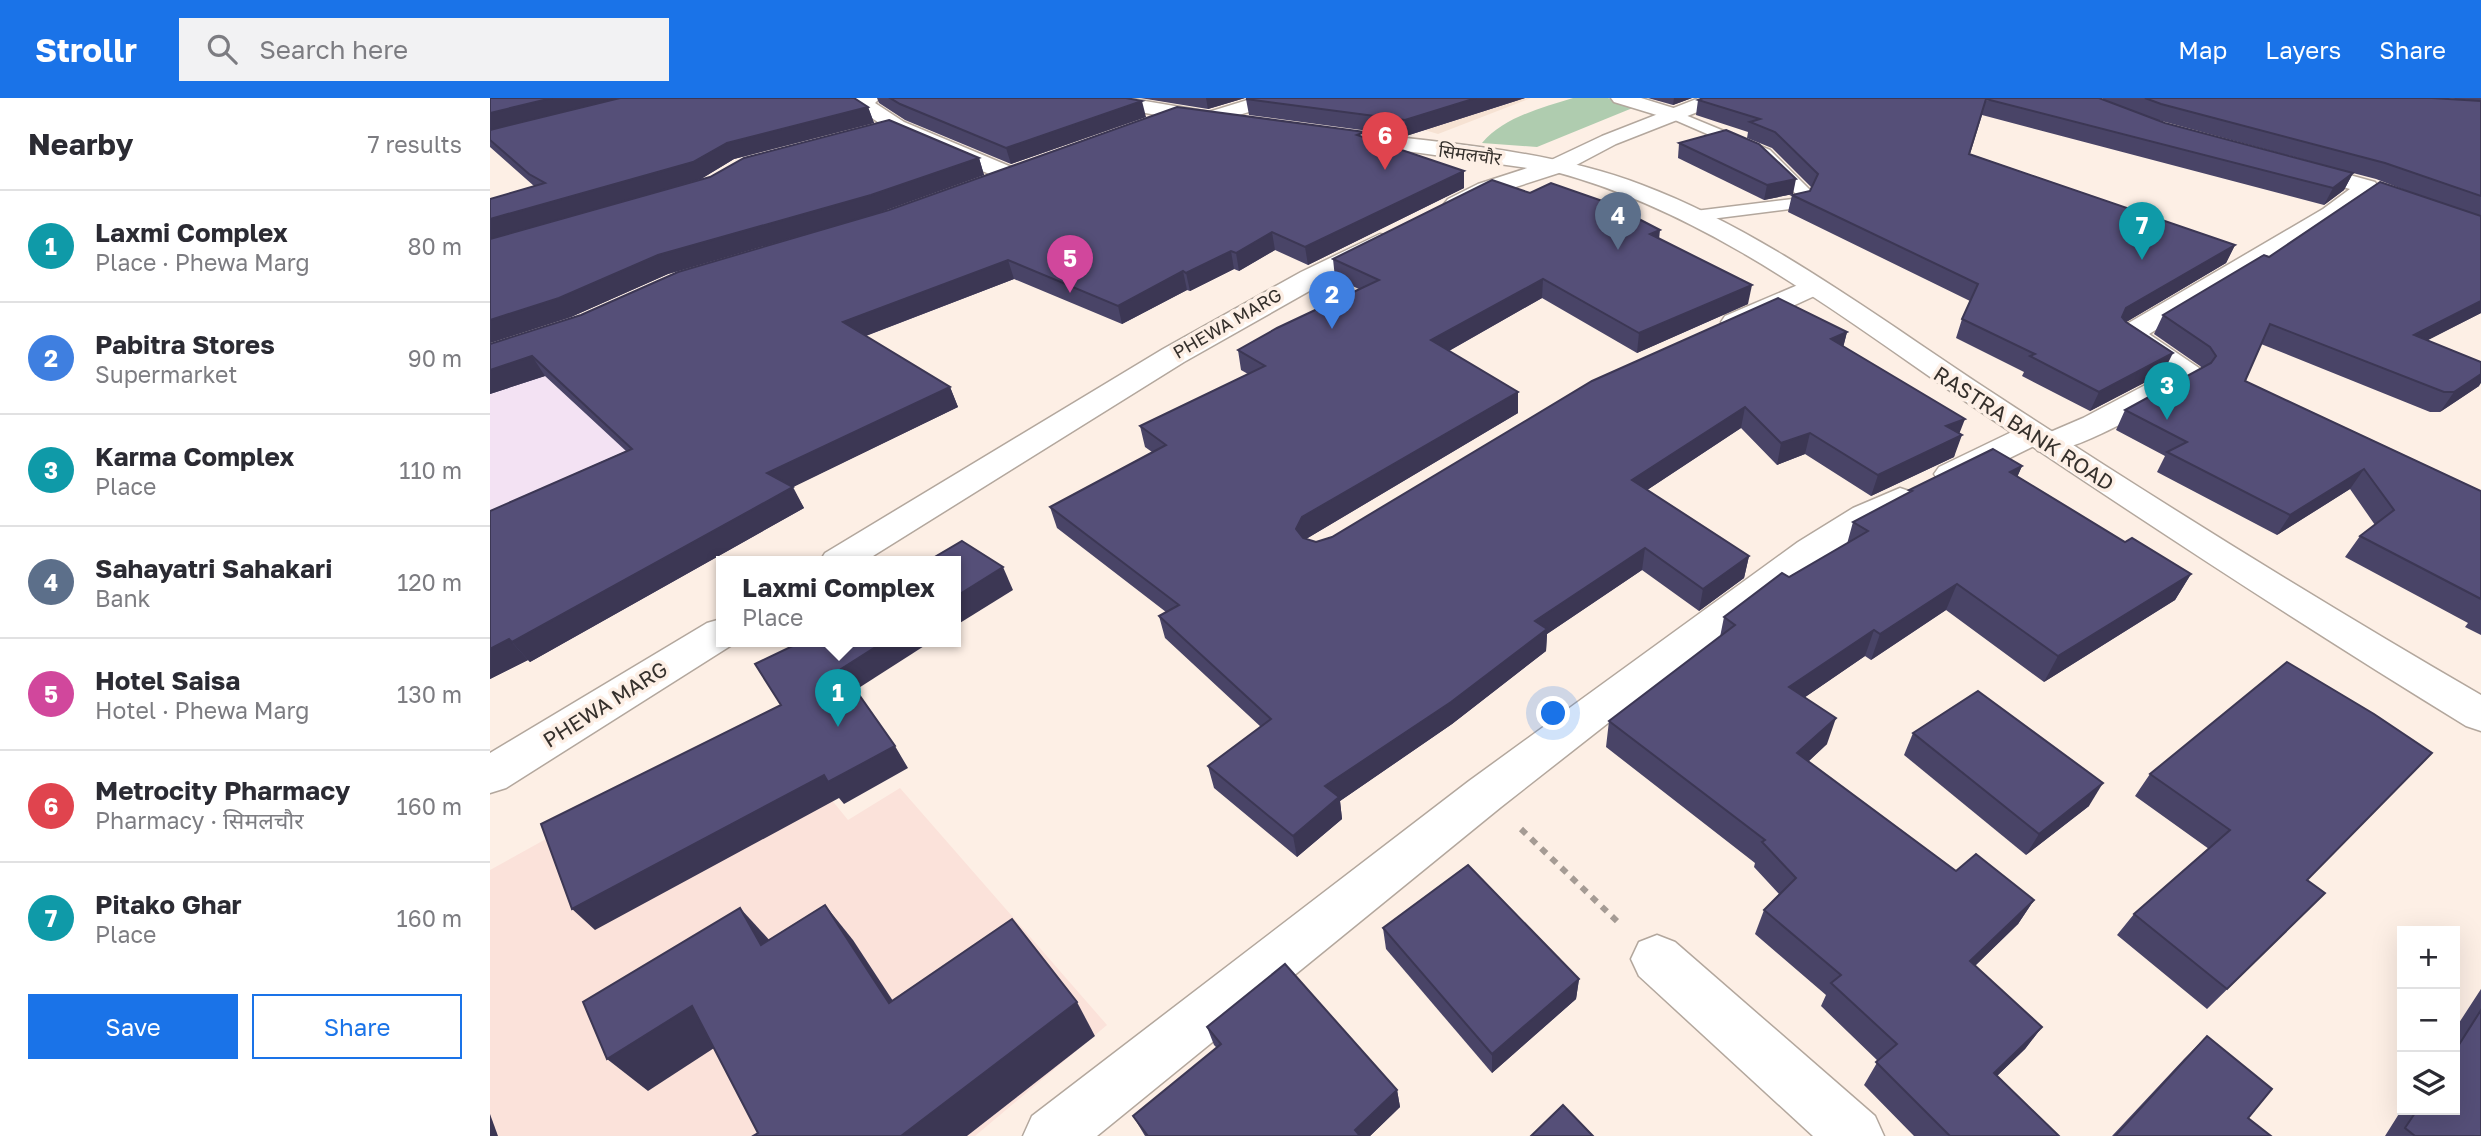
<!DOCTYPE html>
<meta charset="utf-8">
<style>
:root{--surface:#fff;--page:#f2f2f3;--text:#2b2b33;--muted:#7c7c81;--line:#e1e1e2;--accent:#1a73e8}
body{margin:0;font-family:"Golos Text","Noto Sans Devanagari",sans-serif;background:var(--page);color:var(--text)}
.controls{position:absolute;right:21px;bottom:21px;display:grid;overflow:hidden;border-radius:0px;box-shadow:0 7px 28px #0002}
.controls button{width:63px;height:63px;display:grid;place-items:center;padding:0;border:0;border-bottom:2px solid var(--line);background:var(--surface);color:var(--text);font:35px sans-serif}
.you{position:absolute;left:1064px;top:616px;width:24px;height:24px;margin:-18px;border:5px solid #fff;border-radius:50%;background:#1a73e8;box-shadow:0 0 0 10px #1a73e833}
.badge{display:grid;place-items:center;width:46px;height:46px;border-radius:50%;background:var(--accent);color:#fff;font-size:23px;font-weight:700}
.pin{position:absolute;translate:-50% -58px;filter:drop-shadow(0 2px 4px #0008)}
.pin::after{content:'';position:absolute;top:37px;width:24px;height:21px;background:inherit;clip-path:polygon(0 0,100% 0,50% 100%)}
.popup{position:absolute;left:226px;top:458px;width:245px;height:91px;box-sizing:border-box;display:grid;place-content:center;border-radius:0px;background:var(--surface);filter:drop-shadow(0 2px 5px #0005);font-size:23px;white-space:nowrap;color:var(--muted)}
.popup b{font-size:26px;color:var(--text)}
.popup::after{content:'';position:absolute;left:50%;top:100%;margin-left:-14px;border:14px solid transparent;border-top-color:var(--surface)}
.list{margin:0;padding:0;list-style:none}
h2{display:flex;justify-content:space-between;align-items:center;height:91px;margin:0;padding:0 28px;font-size:30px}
h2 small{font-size:23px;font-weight:400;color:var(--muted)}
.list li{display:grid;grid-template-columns:46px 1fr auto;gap:21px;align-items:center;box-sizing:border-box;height:112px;padding:0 28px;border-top:2px solid var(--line)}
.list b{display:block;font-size:26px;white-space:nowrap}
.list p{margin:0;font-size:23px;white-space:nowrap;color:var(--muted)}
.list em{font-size:23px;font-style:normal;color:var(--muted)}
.actions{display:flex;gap:14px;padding:21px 28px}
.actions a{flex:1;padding:16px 0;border:2px solid var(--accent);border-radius:0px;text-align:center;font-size:24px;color:var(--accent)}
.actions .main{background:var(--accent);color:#fff}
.icon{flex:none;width:38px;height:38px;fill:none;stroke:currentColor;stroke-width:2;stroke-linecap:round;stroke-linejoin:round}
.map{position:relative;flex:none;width:1991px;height:1038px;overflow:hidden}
header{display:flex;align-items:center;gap:42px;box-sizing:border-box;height:98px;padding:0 35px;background:var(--accent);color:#fff}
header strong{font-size:33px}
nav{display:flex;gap:38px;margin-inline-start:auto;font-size:24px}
.search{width:490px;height:63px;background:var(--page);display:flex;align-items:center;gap:18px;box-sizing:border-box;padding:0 24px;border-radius:0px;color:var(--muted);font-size:26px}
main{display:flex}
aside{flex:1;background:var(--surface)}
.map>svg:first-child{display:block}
.built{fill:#f6e2d3}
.industrial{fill:#fbe2da}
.education{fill:#f3e2f3}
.green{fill:#afccaf}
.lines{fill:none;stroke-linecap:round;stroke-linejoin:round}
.lane-casing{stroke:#b3a79d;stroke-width:3}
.street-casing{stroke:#b3a79d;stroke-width:3}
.secondary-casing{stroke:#b3a79d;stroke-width:3}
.highway-casing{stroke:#b3a79d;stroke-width:3}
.path{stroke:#a59b94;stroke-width:6;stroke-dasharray:7 7;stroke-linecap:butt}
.lane{fill:#fff;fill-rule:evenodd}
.street{fill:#fff;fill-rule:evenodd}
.secondary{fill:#fff;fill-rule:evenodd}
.highway{fill:#fff;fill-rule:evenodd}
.wall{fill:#494467;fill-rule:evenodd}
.shaded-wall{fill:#3c3754}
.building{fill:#554f78;stroke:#3c3754;stroke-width:2}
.labels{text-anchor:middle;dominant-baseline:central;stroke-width:7;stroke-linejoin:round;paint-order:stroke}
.far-street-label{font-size:18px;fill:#35302c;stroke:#fdefe5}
.street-label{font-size:21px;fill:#35302c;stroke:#fdefe5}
</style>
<header>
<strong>Strollr</strong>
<div class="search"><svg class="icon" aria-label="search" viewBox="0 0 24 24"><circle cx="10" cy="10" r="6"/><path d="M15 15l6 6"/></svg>Search here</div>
<nav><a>Map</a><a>Layers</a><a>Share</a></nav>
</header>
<main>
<aside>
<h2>Nearby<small>7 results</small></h2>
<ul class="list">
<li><span class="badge" style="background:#0f9aa8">1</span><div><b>Laxmi Complex</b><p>Place · Phewa Marg</p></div><em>80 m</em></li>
<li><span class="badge" style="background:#3f7fe0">2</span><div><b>Pabitra Stores</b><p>Supermarket</p></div><em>90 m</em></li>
<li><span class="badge" style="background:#0f9aa8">3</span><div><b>Karma Complex</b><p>Place</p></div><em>110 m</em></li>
<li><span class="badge" style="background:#5c6f8a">4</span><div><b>Sahayatri Sahakari</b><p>Bank</p></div><em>120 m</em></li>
<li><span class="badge" style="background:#d1479c">5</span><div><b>Hotel Saisa</b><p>Hotel · Phewa Marg</p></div><em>130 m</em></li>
<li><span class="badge" style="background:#e0444e">6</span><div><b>Metrocity Pharmacy</b><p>Pharmacy · सिमलचौर</p></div><em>160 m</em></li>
<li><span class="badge" style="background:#0f9aa8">7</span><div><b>Pitako Ghar</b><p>Place</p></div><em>160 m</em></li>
</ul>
<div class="actions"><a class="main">Save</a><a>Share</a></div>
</aside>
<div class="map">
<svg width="1991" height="1038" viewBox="0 0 1991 1038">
<rect width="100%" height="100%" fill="#fdefe5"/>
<path class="built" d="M894,0h147l-93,36 -27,-8z"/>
<path class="industrial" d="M275,620l83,102 52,-32 207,237 -132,111h-485v-266z"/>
<path class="education" d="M97,232l145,124 -242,169v-261z"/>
<path class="green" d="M1083,0h35l27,9 -98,40 -55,-4c22,-26 59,-35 91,-45z"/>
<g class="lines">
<defs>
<path id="lane" d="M1183,12l97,40 43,43 -9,14 -6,1 -103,13 -6,-1 -3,-4 3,-4 6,-1 98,-12 3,-5 -38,-38 -90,-39 -2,-3 2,-3z"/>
<g id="street">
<path d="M361,0h29l-5,5 29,19 117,49 3,5 -3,5h-16l-115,-51 -38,-25 -3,-4z"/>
<path d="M764,0h31l-3,4 -73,22 -7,-2 -3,-4 3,-4z"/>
<path d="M1121,0h30l39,12 3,4 -3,4 -7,2 -59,-18z"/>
<path d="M1809,63l76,21 3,5 -39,32 -190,115 50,34 5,6 -5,6c-33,18 -128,79 -161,71l-4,-5 -71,35 -12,3 -12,-3 -5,-7 5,-7 83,-40 11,-3 11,3 4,6 35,-15 85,-45 -48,-33 -4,-6 4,-6 203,-119 27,-20 -59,-16 -3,-5 3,-5z"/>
<path d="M1322,181l9,2 4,6 -4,6 -76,35 -10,2 -10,-2 -4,-6 4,-6z"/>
<path d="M1410,390l12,4 5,7 -5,7 -35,18 -53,34 -156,118 -167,131 -404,329h-74l9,-20 437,-335 329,-239 55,-34z"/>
<path d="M1167,837l18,7 200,174 9,20h-71l-174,-160 -8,-17 8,-17z"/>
</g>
<g id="secondary">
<path d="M592,0h45l89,15 7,2 3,4 -3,4 -7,2 -124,-21z"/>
<path d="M837,31c103,13 219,19 315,56 125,47 243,138 354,210 159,104 321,205 485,300v36l-15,-5c-163,-100 -323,-205 -482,-312 -135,-91 -268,-199 -428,-242l-236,-33 -3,-4 3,-4z"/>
</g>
<g id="highway">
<path d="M1209,0h27l-3,4 -107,42 -51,27 -71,23 -30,15h-16l-4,-5 4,-5 30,-15 71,-23 53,-25z"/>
<path d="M890,136l9,2 3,5 -3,5 -205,116 -319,199h-45l5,-8 338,-204 138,-77z"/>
<path d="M231,521v22l14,2 -229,145 -16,5v-40l217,-130z"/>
</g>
</defs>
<use href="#lane" class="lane-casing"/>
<use href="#street" class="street-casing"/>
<use href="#secondary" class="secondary-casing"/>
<use href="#highway" class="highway-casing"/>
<path class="path" d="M1031,731l100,96"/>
<use href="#lane" class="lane"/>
<use href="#street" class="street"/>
<use href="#secondary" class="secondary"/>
<use href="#highway" class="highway"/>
</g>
<g class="wall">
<path d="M0,0l378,9 6,16 -140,36 -33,20 -126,36 404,-57 5,17 -106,38 -210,61 -97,43 -81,26v-144l44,-13 -44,-39z"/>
<path d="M387,0h249l20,19 -135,47 -106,-44 -26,-17z"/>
<path d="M650,0h105l-37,11z"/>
<path d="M1035,0l-119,38 -157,-21 -3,-16z"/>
<path d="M1158,0h44l-19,7z"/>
<path d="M1213,0l403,3 -4,-3h331l48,3v212l-54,27 52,46 -39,26h-10l-169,-68 -16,37 236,110v144l-16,-8 3,-4 -123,-66 15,-21 15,-11 -25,-36 -73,46 -120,-63 8,-16 -49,-26 9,-20 77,-42 -2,-2 -46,-32 9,-19 106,-58 146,-63 -39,-15 -23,-6 -9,17 -20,15 -342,-90 -12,39 265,91 -9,18 -100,59 37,51 -73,38 -68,-35 2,-4 -68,-34 6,-19 8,-18 -182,-89 4,-17 18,-4 2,-3 -40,-40 -25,-10 1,-6 -52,-17 2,-15zM1668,22l169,46 -162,-43z"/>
<path d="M1953,0h38v3z"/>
<path d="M876,40l98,33v17l-156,77 -33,-15 -36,21 -5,-2 -44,22 -3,-1 -65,34 -108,-45 -148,57 84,51 8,20 -166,80 12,21 -274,154 -2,-2 -38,19v-168l136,-60 -81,-75 -55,18v-50z"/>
<path d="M1189,45l114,51 -29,6 -86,-42z"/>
<path d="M1169,140l89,66 -111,49 -95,-55 -93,53 69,62 -212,126 10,3 16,-5 515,-205 -4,15 116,87 -5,23 -83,39 -66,-42 -28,11 -36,-37 -94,62 102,66 -5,22 -45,33 -57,-41 -95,64 -1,17 -94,73 -112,77 2,18 -45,38 -83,-69 -6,-22 53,-39 -96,-89 -6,-22 7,-4 -109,-84 -7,-21 102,-55 -7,-5 -5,-21 108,-52 -7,-4 -3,-20 121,-61 -24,-11 -2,-19z"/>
<path d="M1532,368l-5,11 108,65 66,32 -16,26 -131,82 -98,-72 -75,50 -6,-4 -60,41 22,47 -19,18 148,109 78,29 -16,24 -43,42 67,61 -17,22 -28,27 62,60h-145l-50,-51 14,-24 -57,-55 5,-11 -71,-61 9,-24 15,-16 -25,-27 1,-4 -149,-116 3,-26 111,-84 4,-20 123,-73 6,-22 55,-29 1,-3z"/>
<path d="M1423,635l176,73 -63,49 -122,-100z"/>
<path d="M1660,676l157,106 -3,34 -97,95 -90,-74 17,-21 75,-65 -74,-53z"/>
<path d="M893,830l196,51 -3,20 -84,74 -106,-124z"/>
<path d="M1991,891v147h-96l17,-27 53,1v-81z"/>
<path d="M717,929l190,63 3,17 -30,29h-225l-12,-20 84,-68 -3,-3z"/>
<path d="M1717,938l41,82 23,18h-159l72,-77z"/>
</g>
<g class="shaded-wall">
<path d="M62,0h70l-132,33v-18z"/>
<path d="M716,0h39l-37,11z"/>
<path d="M986,0h49l-119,38 -1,-16z"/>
<path d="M1184,0h18l-19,7z"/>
<path d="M652,3l4,16 -135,47 -5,-16z"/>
<path d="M378,9l6,16 -140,36 -33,20 -211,61v-21l237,-76z"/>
<path d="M489,60l5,17 -106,38 -210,61 -97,43 -81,26v-23l168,-65z"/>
<path d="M974,73v17l-156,77 -3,-18z"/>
<path d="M1863,75l-9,17 -20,15 9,-17z"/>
<path d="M1306,81l-3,15 -29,6 3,-15z"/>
<path d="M1170,132l-2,19 -8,-15z"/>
<path d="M782,134l3,18 -36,21 -3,-18z"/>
<path d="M1745,147l-9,18 -108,64 8,-19z"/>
<path d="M741,153l3,18 -44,22 -4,-18z"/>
<path d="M518,162l6,19 -162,62 -9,-19z"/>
<path d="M693,173l4,19 -65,34 -4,-18z"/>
<path d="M1053,181l-1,19 -111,63v-21z"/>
<path d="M1262,187l-4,19 -111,49 2,-20z"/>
<path d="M1991,203v12l-80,41 13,-19z"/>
<path d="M1357,234l-5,20 -11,-13z"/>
<path d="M1683,255l-10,20 -73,38 9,-19z"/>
<path d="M42,258l13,20 -55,18v-24z"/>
<path d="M1991,276v9l-2,3 -39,26 14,-20z"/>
<path d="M460,289l8,20 -179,87 -12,-21z"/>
<path d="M1028,294v21l-212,126 -6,11 -4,-21 6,-12z"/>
<path d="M1255,309l-4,21 -112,74 3,-22z"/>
<path d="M1475,321l-7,18 4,-2 -8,22 -83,39 7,-21 68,-49z"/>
<path d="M1320,335l-5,21 -28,11 4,-22z"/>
<path d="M1532,368l-11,25 -1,-19z"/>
<path d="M1874,371l-14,20 -73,46 13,-20z"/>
<path d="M303,389l11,21 -274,154 -18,-20z"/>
<path d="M1155,450l-3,22 -95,64 -1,17 -94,73 -112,77 2,18 -45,38 -4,-21 32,-50 210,-165z"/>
<path d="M1259,458l-5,22 -45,33 4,-22z"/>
<path d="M513,469l10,23 -58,36v-29z"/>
<path d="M1701,476l-16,26 -131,82 14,-26z"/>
<path d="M1467,486l-11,26 -75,50 9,-26z"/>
<path d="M1384,532l-9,26 -83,57 7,-26z"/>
<path d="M19,541l19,21 -38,19v-30z"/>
<path d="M395,543h47l-78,50 -13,-22z"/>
<path d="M1346,620l-9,26 -38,35 8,-26z"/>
<path d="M405,648l13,22 -64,36 -5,-6 -244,132 -23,-21 252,-134z"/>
<path d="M1613,685l-14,23 -63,49 13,-21z"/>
<path d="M1544,802l-16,24 -63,61 15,-24z"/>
<path d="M335,807l28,35 63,96 -27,-33z"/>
<path d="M250,810l32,35 -11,2z"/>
<path d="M1089,881l-3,20 -84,74v-19z"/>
<path d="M587,904l18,34 -128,100h-66z"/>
<path d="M202,908l36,33 -80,52 -41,-32z"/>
<path d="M1552,929l-17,22 -48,46 17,-22z"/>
<path d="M907,992l3,17 -30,29h-14l-1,-6z"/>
<path d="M0,1016l8,22h-8z"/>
</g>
<g class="building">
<path d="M0,0h62l-62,15z"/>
<path d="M130,0h234l14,9 -141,36 -34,19 -203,57v-20l55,-16 -16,-9 -39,-34v-10z"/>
<path d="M400,0h236l16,3 -136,47 -106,-44z"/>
<path d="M761,0h225l-71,22 -159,-21z"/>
<path d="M1213,0h396l66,25 188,50 -20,15 -347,-89 -17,55 266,91 -109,63 -4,9 4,5 47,31 -74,39 -69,-36 5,-2 -73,-35 16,-35 -186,-89 18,-4 8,-17 -43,-42 -25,-10 10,-3 -62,-19z"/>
<path d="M1655,0h287l49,3v95l-96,-33 -224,-59z"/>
<path d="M687,9l188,25 -8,3 107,36 -159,76 -33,-15 -36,21 -5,-2 -45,22 -3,-2 -65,35 -110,-46 -165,62 107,65 -183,86 26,14 -281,155 -3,-3 -19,10v-138l142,-62 -100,-93 -42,14v-26l91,-29 97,-43 211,-62z"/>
<path d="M399,22l90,38 -108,37 -213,60 -99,43 -69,22v-81l220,-62 34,-19z"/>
<path d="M1236,32l33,14 37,35 -29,6 -88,-42z"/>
<path d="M1002,82l38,13 21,-10 57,20 52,27 -10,4 102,51 -113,48 -96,-54 -112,61 87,52 -216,125 -6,12 7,9 13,4 16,-5 260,-156 186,-83 69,34 -16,7 134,80 -19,7 16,9 -84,40 -68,-42 -29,10 -36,-36 -113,73 117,76 -46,33 -58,-41 -110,73 12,8 -96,73 -126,84 14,11 -46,39 -85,-70 63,-47 -112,-103 20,-11 -129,-98 116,-62 -26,-19 125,-60 -27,-16 39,-22 102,-48 -46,-21z"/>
<path d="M1890,84l101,34v85l-67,34 67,27v12l-27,18h-10l-174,-68 -25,57 236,110v108l-121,-63 34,-26 -30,-41 -74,46 -123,-63 20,-10 -62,-32 86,-47 5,-7 -6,-9 -47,-32 101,-60 5,2z"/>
<path d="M1503,351l29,17 -12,6 115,70 7,-4 59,36 -133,82 -101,-72 -77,50 -6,-4 -85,57 47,31 -39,35 159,118 20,-17 58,46 -64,61 72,66 -48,46 65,63h-109l-74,-74 21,-18 -66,-61 10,-8 -77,-65 32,-32 -34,-36 3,-2 -156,-119 126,-96 -11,-8 58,-44 7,4 79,-46 -15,-9 59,-31 -3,-1z"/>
<path d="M472,443l41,26 -48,30v-36h-27z"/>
<path d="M313,543h82l-44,28 54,77 -67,36 -4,-7 -252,134 -31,-85 240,-119 -26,-41z"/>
<path d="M1797,564l87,52 58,39 -125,127 18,13 -98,96 -93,-75 96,-84 -80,-56z"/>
<path d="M1488,593l125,92 -64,51 -126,-101z"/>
<path d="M978,767l111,114 -87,75 -109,-126z"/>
<path d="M335,807l64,98 123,-84 65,83 -176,134h-148l5,-3 -66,-127 -85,53 -24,-57 157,-94 21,37z"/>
<path d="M795,866l112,126 -42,40 5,6h-212l-15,-20 88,-72 -14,-17z"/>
<path d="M1991,912v126h-66l-10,-8 12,-18h38v-59z"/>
<path d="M1717,938l65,53 -24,29 23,18h-156z"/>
<path d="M1073,1007l30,31h-62z"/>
</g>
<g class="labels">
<g class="far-street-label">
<text transform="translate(980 56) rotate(8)">सिमलचौर</text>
<text transform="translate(737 225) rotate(-30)">PHEWA MARG</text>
</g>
<g class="street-label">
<text transform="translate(1534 330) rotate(33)">RASTRA BANK ROAD</text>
<text transform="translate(115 606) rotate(-32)">PHEWA MARG</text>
</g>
</g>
</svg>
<div class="controls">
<button>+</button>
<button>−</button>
<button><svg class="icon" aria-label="layers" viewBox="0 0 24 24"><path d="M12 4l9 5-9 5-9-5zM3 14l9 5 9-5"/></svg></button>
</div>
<div class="you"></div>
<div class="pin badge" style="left:348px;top:629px;background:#0f9aa8">1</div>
<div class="popup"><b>Laxmi Complex</b>Place</div>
<div class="pin badge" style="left:842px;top:231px;background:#3f7fe0">2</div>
<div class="pin badge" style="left:1677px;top:322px;background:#0f9aa8">3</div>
<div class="pin badge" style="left:1128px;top:152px;background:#5c6f8a">4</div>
<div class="pin badge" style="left:580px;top:195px;background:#d1479c">5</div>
<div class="pin badge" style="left:895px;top:72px;background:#e0444e">6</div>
<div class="pin badge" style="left:1652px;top:162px;background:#0f9aa8">7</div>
</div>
</main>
